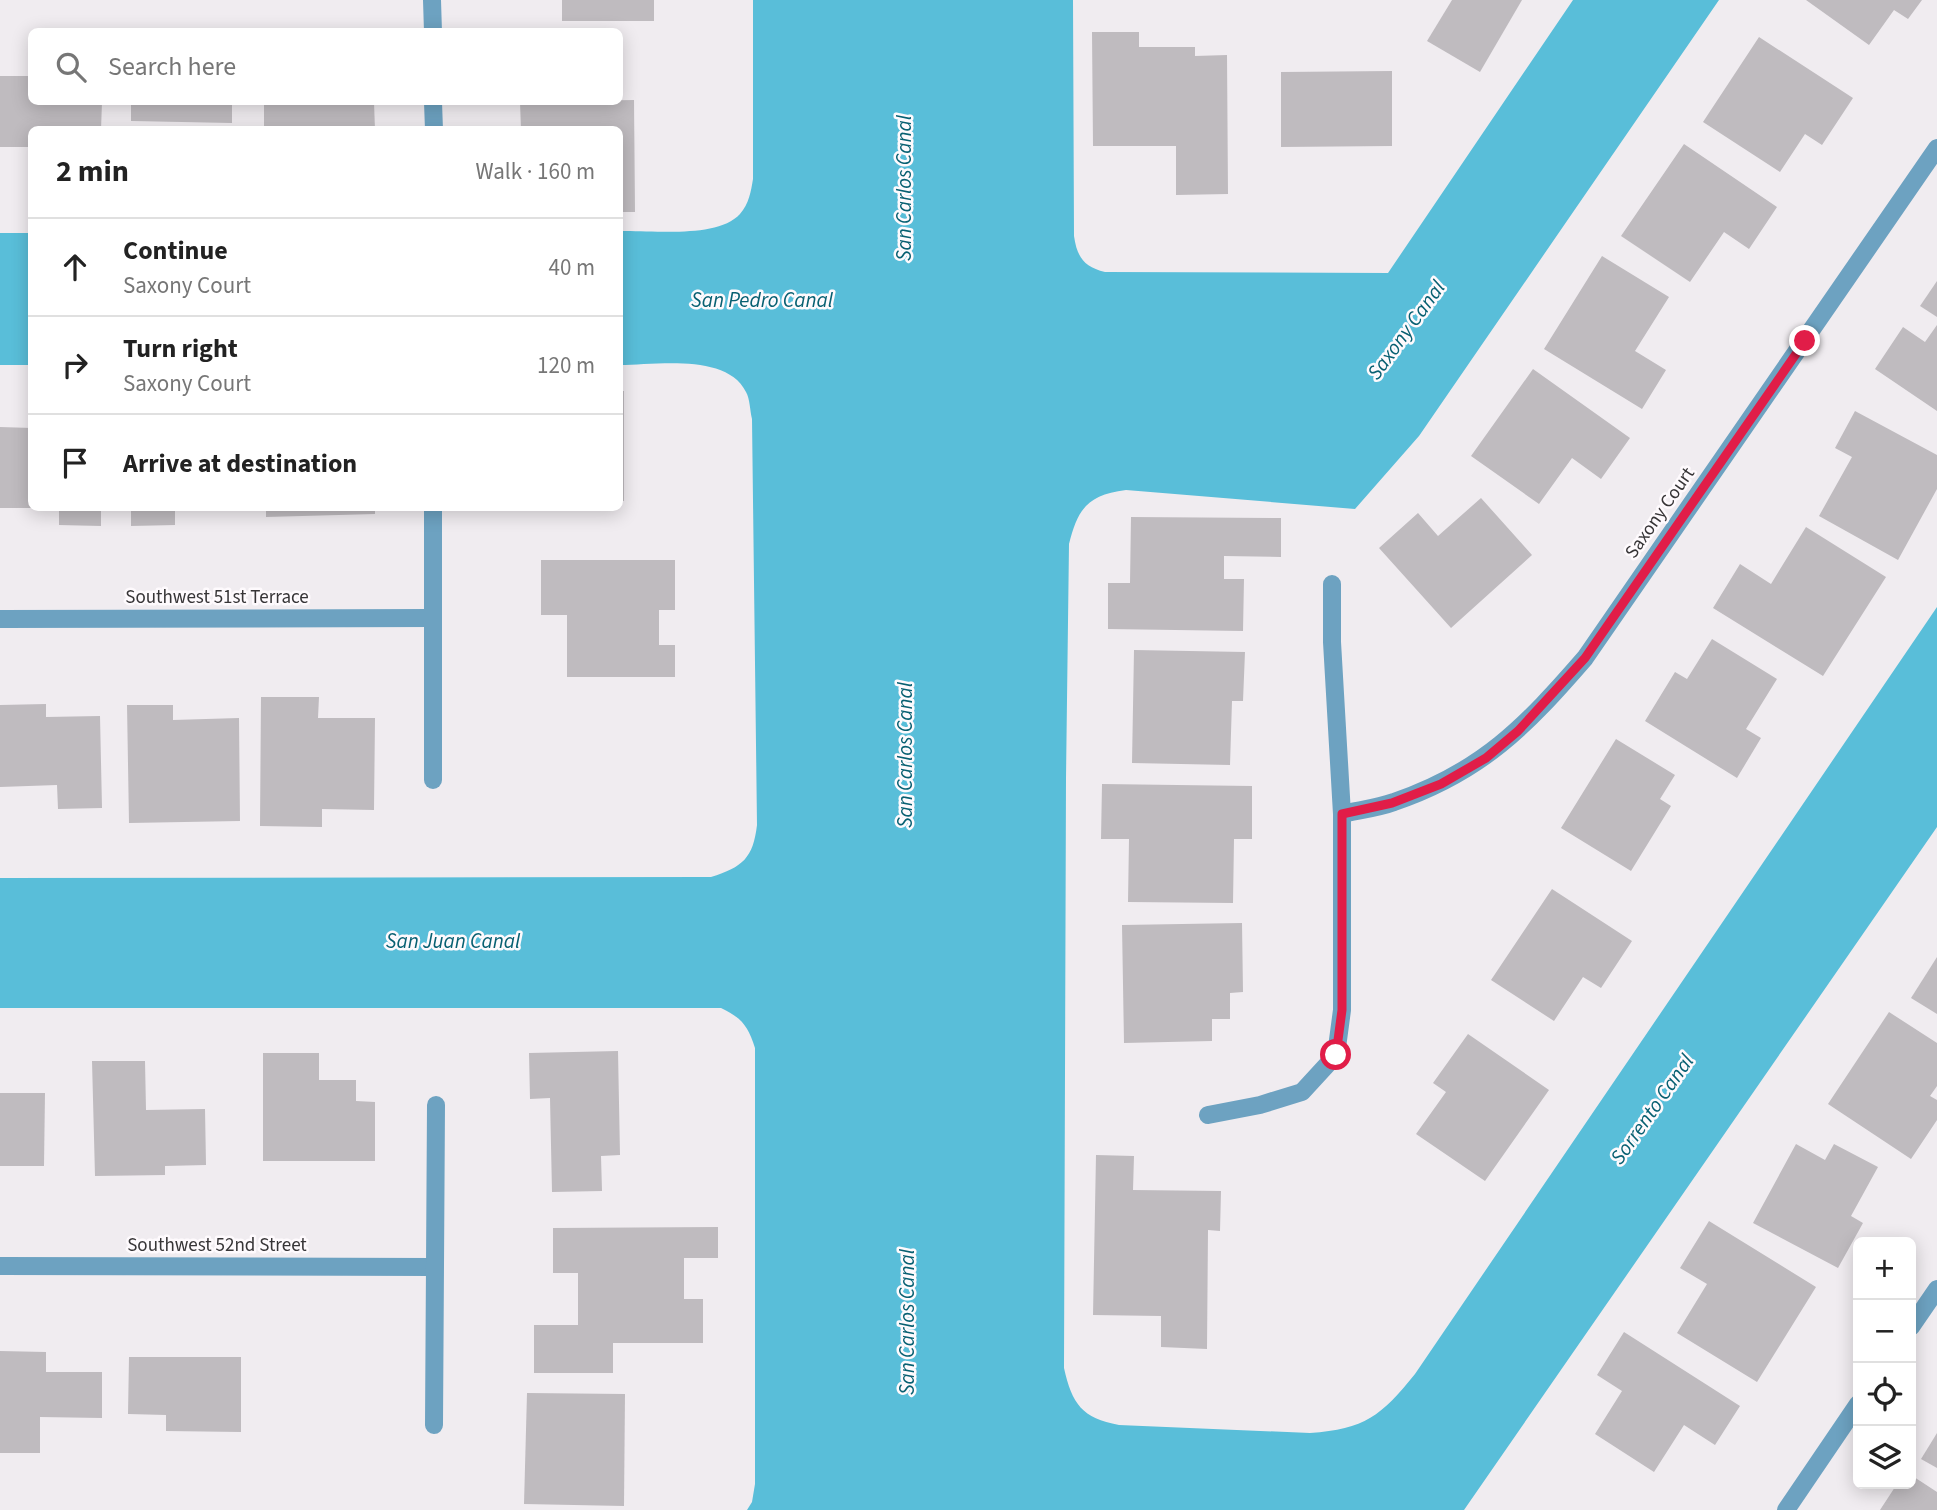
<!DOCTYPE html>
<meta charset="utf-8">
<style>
:root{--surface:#fff;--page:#f2f2f2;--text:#222;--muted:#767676;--line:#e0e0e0}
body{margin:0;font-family:"Source Sans 3",sans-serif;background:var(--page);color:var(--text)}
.controls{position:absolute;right:21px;bottom:21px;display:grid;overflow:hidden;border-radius:10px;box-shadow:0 4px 18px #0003}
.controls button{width:63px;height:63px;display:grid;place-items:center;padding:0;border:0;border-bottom:2px solid var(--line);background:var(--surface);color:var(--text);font:35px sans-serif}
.stop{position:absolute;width:21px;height:21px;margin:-16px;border:5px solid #e11d48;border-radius:50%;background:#fff}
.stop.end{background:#e11d48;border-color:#fff;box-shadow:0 2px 7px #0008}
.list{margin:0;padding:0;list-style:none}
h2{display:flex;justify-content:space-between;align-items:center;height:91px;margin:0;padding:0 28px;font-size:30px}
h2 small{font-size:23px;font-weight:400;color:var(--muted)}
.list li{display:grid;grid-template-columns:46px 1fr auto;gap:21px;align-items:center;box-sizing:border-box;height:98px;padding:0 28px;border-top:2px solid var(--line)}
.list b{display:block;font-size:26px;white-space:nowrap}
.list p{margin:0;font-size:23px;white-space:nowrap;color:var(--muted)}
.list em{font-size:23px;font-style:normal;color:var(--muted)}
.icon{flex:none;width:38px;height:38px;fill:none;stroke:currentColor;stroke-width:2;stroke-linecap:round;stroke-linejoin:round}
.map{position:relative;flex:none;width:1937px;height:1510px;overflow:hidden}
.search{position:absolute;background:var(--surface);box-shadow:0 4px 18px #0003;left:28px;top:28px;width:595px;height:77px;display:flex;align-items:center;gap:18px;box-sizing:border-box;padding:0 24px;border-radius:10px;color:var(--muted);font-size:26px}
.panel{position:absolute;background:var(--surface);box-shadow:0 4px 18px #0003;left:28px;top:126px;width:595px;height:385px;border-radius:10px}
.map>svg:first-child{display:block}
.water{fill:#59bed9}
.building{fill:#bfbbbf}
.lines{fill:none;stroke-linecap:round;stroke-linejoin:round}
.street{stroke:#6da2c1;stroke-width:18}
.route{stroke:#e11d48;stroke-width:9}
.labels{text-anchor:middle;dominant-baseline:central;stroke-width:5;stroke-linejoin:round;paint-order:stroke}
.street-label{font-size:19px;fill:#373537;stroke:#fefafd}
.water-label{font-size:21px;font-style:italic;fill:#086072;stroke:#fefafd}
</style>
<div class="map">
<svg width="1937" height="1510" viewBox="0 0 1937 1510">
<rect width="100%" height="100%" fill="#f0ecf0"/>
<g class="water">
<path d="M753,0h320l1,236c3,21 10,31 31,36l283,1 185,-273h146l-300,436 -64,73 -229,-19c-38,5 -48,18 -57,54l-3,234 -2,590c8,36 18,50 55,57l191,8c55,-4 71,-17 105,-59l522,-767v220l-473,683h-717l5,-8 3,-18v-436c-7,-22 -13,-30 -34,-40h-721v-130l711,-1c32,-10 42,-19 46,-52l-5,-406c-2,-8 -2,-20 -6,-27 -19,-39 -90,-27 -126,-27v-134c32,-1 97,8 120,-17 9,-10 11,-23 13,-35z"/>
<rect x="0" y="233" width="31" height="132"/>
</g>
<g class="building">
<rect x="562" y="0" width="92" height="21"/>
<path d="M1452,0h70l-42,72 -53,-31z"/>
<path d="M1806,0h116l-14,19 -14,-9 -25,35z"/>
<path d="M1092,32h47v15h56v9l32,-1 1,139 -52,1v-49h-83z"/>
<path d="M1759,37l94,61 -31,47 -17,-11 -25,38 -77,-50z"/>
<path d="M1392,71v75l-111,1v-75z"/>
<path d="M0,76h32v26h70l-1,28h-69v17h-32z"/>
<path d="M634,100l1,112h-15v-82h-99l-1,-28z"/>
<path d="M131,102h101v21l-101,-2z"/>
<path d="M264,102h110l1,28h-111z"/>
<path d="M1684,144l93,63 -28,42 -25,-17 -34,50 -69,-46z"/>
<path d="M1602,256l67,41 -34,54 31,19 -24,39 -98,-60z"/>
<path d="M1937,281v36l-17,-11z"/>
<path d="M1937,325v86l-62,-42 28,-42 22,15z"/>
<path d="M1533,369l97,69 -29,41 -29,-21 -33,46 -68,-48z"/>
<rect x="620" y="391" width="4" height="110"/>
<path d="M1855,411l82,44v34l-39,71 -79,-44 33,-59 -17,-9z"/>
<path d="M0,427l32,1v80h-32z"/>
<path d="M1481,498l51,57 -81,73 -72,-80 39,-35 20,23z"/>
<path d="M59,508h42v18l-42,-1z"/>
<path d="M131,508h44v17l-44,1z"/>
<path d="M266,508h109v6l-109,3z"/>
<path d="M1131,517l150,1v39l-57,-1v23h20l-1,52 -135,-2v-46h22z"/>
<path d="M1806,527l80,50 -63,99 -110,-68 27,-44 31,20z"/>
<path d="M541,560h134v50h-16v35h16v32h-108v-62h-26z"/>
<path d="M1712,639l65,40 -31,50 15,9 -24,40 -92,-57 30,-49 12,7z"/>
<path d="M1134,650l111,2 -2,49h-11l-2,64 -98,-2z"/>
<path d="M261,697h58l-1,21h57l-1,92 -52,-1v18l-62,-1z"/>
<path d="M46,704v13l54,-1 2,92 -44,1 -1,-24 -57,2v-82z"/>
<path d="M127,705h46v15l66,-2 1,103 -111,2z"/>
<path d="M1616,739l59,36 -15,24 11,7 -40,65 -70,-43z"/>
<path d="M1102,784l150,2v53h-18l-1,64 -105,-1 1,-63h-28z"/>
<path d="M1552,889l80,52 -31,47 -18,-11 -29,44 -63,-41z"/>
<path d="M1242,923l1,69 -13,1v26h-18v22l-88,2 -2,-118z"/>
<path d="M1937,957v57l-26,-16z"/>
<path d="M1889,1012l48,31v43l-7,10 7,4v20l-26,39 -83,-55z"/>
<path d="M1468,1034l81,56 -64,91 -69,-47 30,-42 -13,-9z"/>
<path d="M618,1051l2,104 -19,1 1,35 -50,1 -2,-94 -20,1 -1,-46z"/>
<path d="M263,1053h56v27h37v21l19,1v59h-112z"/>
<path d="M92,1061h53l1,49 59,-1 1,56 -41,1v9l-70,1z"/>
<path d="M0,1093h45l-1,73h-44z"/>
<path d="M1796,1144l29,16 9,-16 44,23 -27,49 12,7 -25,45 -85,-45z"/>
<path d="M1096,1155l38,1 -1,34 88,1 -1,40 -12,-1 -1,119 -46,-2v-31l-68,-1z"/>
<path d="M1709,1221l107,66 -59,95 -80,-49 30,-49 -27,-16z"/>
<path d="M718,1227v31h-34v41h19v44h-90v30h-79v-48h44v-52h-25v-45z"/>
<path d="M1624,1332l116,74 -25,39 -31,-20 -30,47 -59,-38 27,-43 -25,-16z"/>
<path d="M0,1351l46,1v20h56v46l-62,-1v36h-40z"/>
<path d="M129,1357h112v75l-75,-1v-16l-38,-1z"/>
<path d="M527,1393l98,1 -1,112 -100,-2z"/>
<path d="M1937,1433v35l-16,-9z"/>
<path d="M1911,1475l26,17v18h-57l17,-26h14z"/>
</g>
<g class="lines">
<g class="street">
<path d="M432,0l1,32"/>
<path d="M433,102l1,28"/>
<path d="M0,619l433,-1"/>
<path d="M433,780v-272"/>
<path d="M1342,814c17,-4 36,-6 52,-12 88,-30 132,-76 191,-144l352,-510"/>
<path d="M1208,1115l52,-10 42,-13 34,-37 6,-45v-196l-10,-172v-58"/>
<path d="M0,1266l434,1"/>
<path d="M1911,1327l26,-38"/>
<path d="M434,1425l2,-320"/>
<path d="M1786,1510l72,-106"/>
</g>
</g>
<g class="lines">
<path class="route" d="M1336,1055l6,-45v-196l50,-11 49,-19 45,-26 32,-27 67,-73 220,-317"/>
</g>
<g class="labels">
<g class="street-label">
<text transform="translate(1660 513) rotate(-55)">Saxony Court</text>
<text x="217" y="597">Southwest 51st Terrace</text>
<text x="217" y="1245">Southwest 52nd Street</text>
</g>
<g class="water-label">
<text transform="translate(904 188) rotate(-90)">San Carlos Canal</text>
<text x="762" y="300">San Pedro Canal</text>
<text transform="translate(1406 330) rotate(-54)">Saxony Canal</text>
<text transform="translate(905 755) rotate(-90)">San Carlos Canal</text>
<text x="453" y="941">San Juan Canal</text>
<text transform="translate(1652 1109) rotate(-55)">Sorrento Canal</text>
<text transform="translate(907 1322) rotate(-90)">San Carlos Canal</text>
</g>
</g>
</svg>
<div class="controls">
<button>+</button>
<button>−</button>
<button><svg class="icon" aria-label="locate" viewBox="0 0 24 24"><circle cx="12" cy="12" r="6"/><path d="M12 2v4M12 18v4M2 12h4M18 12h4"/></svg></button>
<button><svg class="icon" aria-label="layers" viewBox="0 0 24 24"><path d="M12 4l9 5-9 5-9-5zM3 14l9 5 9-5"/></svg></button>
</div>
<div class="stop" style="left:1336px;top:1055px"></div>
<div class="stop end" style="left:1805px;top:341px"></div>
<div class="search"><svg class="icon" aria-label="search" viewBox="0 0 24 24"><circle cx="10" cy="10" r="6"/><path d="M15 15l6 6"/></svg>Search here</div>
<section class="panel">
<h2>2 min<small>Walk · 160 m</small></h2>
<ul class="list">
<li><svg class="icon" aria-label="ahead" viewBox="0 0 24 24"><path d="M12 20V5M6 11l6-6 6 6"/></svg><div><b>Continue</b><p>Saxony Court</p></div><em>40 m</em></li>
<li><svg class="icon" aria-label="right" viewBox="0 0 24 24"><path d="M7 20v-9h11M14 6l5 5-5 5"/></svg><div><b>Turn right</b><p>Saxony Court</p></div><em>120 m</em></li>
<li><svg class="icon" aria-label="arrive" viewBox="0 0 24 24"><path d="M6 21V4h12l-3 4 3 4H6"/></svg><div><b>Arrive at destination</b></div></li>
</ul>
</section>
</div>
